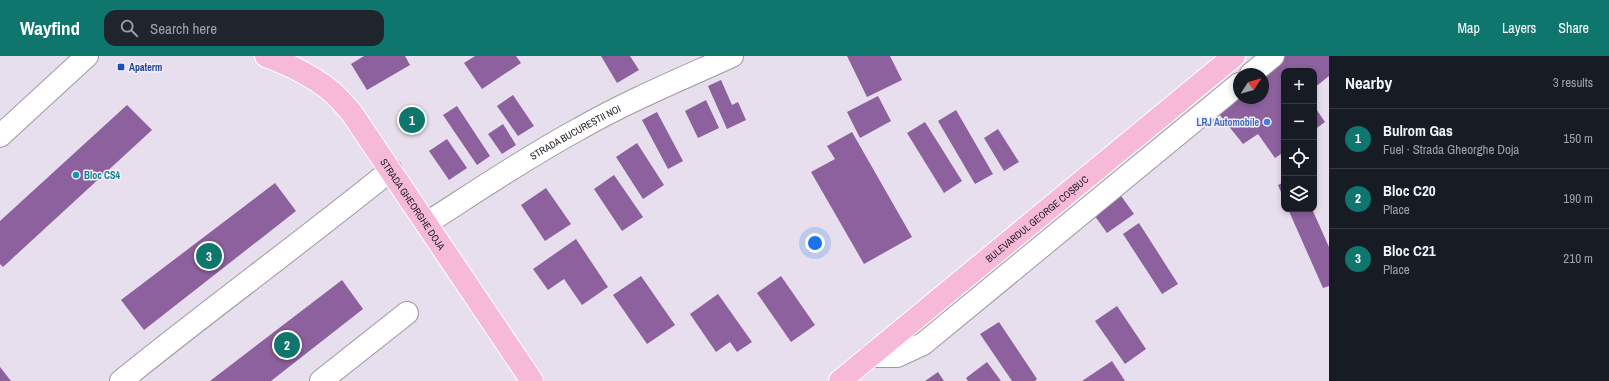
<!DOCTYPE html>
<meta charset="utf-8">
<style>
:root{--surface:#171b24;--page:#20242c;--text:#f1f3f6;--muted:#9ea1a6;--line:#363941;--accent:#0f766e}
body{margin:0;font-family:"Archivo Narrow",sans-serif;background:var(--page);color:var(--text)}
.controls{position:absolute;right:12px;top:12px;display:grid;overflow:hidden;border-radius:8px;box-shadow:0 2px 6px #0003}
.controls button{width:36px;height:36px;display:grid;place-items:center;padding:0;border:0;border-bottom:1px solid var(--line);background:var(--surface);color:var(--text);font:20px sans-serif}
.compass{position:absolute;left:1233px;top:12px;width:36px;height:36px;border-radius:50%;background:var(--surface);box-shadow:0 2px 6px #0003;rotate:54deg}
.you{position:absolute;left:815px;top:187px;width:14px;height:14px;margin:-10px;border:3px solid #fff;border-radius:50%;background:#1a73e8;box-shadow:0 0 0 6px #1a73e833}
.badge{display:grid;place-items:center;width:26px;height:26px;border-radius:50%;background:var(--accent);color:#fff;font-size:13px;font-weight:700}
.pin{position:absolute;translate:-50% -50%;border:2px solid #fff;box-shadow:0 1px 4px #0006}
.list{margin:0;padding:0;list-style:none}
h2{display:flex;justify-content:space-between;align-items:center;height:52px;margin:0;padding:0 16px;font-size:17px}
h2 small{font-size:13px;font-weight:400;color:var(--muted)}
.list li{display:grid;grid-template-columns:26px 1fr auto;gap:12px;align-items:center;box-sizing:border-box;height:60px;padding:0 16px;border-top:1px solid var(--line)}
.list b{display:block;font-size:15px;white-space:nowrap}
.list p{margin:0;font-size:13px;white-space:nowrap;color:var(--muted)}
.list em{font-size:13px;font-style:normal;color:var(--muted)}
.icon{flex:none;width:22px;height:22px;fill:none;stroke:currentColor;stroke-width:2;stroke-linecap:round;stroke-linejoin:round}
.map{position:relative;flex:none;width:1329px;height:325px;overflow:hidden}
header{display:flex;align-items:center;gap:24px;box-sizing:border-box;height:56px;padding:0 20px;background:var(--accent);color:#fff}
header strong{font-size:19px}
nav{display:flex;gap:22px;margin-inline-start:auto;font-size:14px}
.search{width:280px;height:36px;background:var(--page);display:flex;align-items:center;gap:10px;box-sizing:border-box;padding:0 14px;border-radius:12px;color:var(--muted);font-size:15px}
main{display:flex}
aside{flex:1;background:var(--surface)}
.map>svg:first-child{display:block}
.building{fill:#8c619d}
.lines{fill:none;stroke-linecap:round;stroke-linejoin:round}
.minor-casing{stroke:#9f97a4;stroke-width:24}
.major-casing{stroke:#fff;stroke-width:24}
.minor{stroke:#fff;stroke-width:22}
.major{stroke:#f6bad8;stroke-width:22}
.transit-dot{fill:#1a4fb4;stroke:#f5ecfa;stroke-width:1.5}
.shop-dot{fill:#3f7fe0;stroke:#f5ecfa;stroke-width:1.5}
.culture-dot{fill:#0f9aa8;stroke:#f5ecfa;stroke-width:1.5}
.labels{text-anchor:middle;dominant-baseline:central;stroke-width:3;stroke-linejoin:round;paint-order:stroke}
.transit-label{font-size:10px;font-weight:bold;fill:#164399;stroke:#f5ecfa;text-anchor:start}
.shop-label{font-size:10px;font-weight:bold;fill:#366cbe;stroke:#f5ecfa;text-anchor:end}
.street-label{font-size:10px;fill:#252127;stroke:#f5ecfa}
.culture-label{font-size:10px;font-weight:bold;fill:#0d838f;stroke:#f5ecfa;text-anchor:start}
</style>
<header>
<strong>Wayfind</strong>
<div class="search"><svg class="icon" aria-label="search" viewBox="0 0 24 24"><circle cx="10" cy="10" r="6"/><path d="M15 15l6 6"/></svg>Search here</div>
<nav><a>Map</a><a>Layers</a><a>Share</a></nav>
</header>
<main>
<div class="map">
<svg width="1329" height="325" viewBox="0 0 1329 325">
<rect width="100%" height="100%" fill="#e7dfed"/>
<g class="building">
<path d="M364,0h41l5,9 -43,25 -16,-26z"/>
<path d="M475,0h41l5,7 -39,26 -18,-26z"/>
<path d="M601,0h29l9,14 -22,13z"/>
<path d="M847,0h43l12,24 -35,17z"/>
<path d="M1283,0h46v20l-15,12v-17h-30v81l-9,6 -17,-24 -15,10 -28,-35 24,-11h24v-24z"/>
<path d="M721,24l11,25 6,-3 8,18 -19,9 -19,-43z"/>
<path d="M513,39l21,31 -16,10 -21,-30z"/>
<path d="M878,40l13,25 -31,17 -13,-26z"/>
<path d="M706,44l13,28 -21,10 -13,-27z"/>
<path d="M127,49l25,25 -149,137 -3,-3v-43z"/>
<path d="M457,50l33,50 -13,9 -34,-50z"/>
<path d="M1314,50l11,16 -11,8z"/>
<path d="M956,54l37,64 -18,10 -37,-63z"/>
<path d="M657,56l26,49 -15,8 -26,-49z"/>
<path d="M925,66l37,59 -18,12 -37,-60z"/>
<path d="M503,68l13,21 -14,9 -14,-20z"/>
<path d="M998,73l21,33 -15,9 -20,-33z"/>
<path d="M852,76l60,105 -48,27 -53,-92 24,-13 -8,-13z"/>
<path d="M447,83l20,29 -18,12 -20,-29z"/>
<path d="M637,87l27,42 -21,14 -27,-42z"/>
<path d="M614,119l29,42 -21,14 -28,-42z"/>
<path d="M1284,126v17l-6,-14z"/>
<path d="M275,127l21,28 -152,119 -23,-30z"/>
<path d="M546,132l25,36 -26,17 -24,-36z"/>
<path d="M1119,137l15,21 -27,19 -15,-21z"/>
<path d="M1288,153h24l17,38v39l-6,2z"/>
<path d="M1139,167l39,61 -16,10 -39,-60z"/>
<path d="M576,183l32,48 -26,18 -18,-26 -16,11 -15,-21z"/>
<path d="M641,220l34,49 -28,19 -34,-49z"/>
<path d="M781,220l34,49 -24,17 -34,-49z"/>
<path d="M342,224l21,29 -92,72h-61z"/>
<path d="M718,238l34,48 -15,10 -7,-10 -14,10 -26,-38z"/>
<path d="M1117,250l29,43 -21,15 -30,-43z"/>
<path d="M999,266l38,57 -2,2h-23l-32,-47z"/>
<path d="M1112,305l13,20h-43z"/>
<path d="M987,306l14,19h-33l-2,-3z"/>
<path d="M0,311l11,14h-11z"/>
<path d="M938,316l6,9h-19z"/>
</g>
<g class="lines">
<defs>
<g id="minor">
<path d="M1251,18l22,-18"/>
<path d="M0,80l87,-80"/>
<path id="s1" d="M427,167c50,-32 100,-66 152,-94 49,-28 102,-50 153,-73"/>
<path d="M870,300h27l26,-12 316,-260"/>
<path d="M121,325c89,-72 181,-139 270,-211"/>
<path d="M321,325l86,-68"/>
</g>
<g id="major">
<path id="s2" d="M266,0c24,9 47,20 66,36 7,6 13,14 19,20l181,269"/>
<path id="s3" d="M840,325l394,-325"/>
</g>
</defs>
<use href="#minor" class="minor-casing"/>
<use href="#major" class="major-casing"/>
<use href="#minor" class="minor"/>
<use href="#major" class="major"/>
</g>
<rect class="transit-dot" x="117" y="7" width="8" height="8" rx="2"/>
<circle class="shop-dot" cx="1267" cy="66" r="4"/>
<circle class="culture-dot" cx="76" cy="119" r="4"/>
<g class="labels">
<g class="transit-label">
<text x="129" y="11">Apaterm</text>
</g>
<g class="shop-label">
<text x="1259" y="66">LRJ Automobile</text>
</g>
<g class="street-label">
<text stroke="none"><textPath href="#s1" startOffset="174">STRADA BUCUREȘTII NOI</textPath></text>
<text stroke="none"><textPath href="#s2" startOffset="214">STRADA GHEORGHE DOJA</textPath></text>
<text stroke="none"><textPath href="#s3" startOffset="255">BULEVARDUL GEORGE COȘBUC</textPath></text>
</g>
<g class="culture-label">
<text x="84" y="119">Bloc CS4</text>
</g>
</g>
</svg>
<div class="controls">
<button>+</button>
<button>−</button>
<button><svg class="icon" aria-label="locate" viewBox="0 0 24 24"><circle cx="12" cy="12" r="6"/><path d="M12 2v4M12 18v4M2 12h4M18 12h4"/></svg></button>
<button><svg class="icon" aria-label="layers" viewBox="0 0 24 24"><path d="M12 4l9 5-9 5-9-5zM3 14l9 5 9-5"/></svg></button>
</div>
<svg class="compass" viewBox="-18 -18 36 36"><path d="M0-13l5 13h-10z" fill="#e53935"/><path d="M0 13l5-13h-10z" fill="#9ea1a6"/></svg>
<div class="you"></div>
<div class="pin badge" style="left:412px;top:64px">1</div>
<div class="pin badge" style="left:287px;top:289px">2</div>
<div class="pin badge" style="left:209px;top:200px">3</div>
</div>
<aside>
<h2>Nearby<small>3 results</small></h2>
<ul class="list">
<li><span class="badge">1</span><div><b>Bulrom Gas</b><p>Fuel · Strada Gheorghe Doja</p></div><em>150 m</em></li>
<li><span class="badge">2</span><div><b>Bloc C20</b><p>Place</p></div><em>190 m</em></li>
<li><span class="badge">3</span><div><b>Bloc C21</b><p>Place</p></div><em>210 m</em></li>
</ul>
</aside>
</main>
